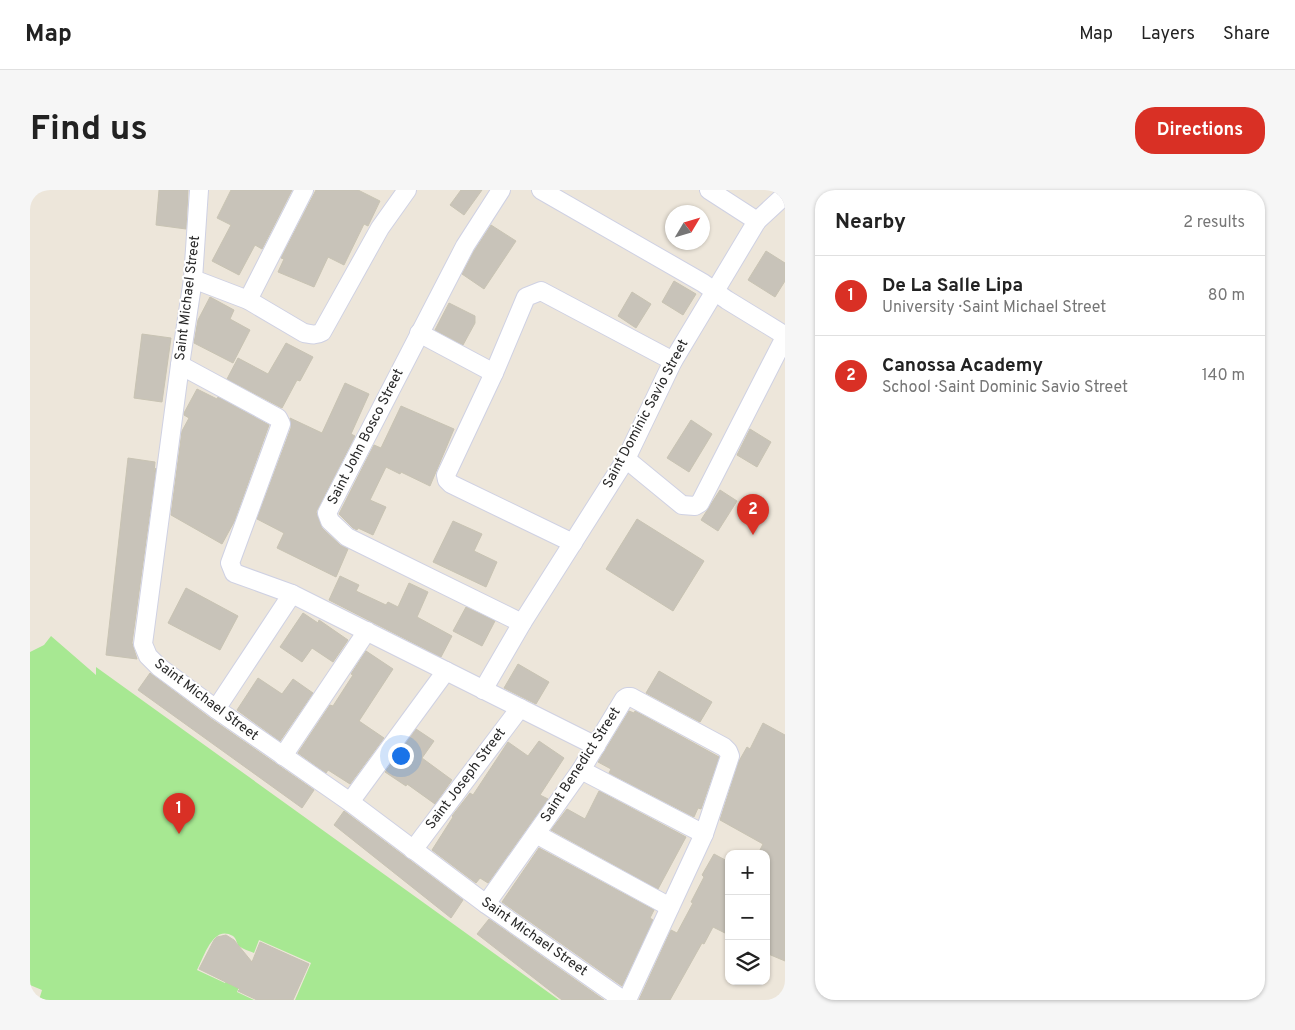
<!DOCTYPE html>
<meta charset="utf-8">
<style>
:root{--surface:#fff;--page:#f6f6f6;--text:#222;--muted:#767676;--line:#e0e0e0;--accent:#d93025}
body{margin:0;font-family:Overpass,sans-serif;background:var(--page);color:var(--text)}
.controls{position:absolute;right:15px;bottom:15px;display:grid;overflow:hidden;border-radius:10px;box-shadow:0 1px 4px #0004}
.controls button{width:45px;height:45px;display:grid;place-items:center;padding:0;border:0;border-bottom:1px solid var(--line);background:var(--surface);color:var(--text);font:25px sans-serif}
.compass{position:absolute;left:635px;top:15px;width:45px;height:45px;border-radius:50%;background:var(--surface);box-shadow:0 1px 4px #0004;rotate:52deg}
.you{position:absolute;left:370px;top:565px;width:18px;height:18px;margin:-12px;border:4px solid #fff;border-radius:50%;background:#1a73e8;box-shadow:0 0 0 8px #1a73e833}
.badge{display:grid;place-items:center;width:32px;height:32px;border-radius:50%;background:var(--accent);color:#fff;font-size:16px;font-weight:700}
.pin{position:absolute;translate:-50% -41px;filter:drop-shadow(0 1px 2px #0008)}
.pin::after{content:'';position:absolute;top:26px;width:18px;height:15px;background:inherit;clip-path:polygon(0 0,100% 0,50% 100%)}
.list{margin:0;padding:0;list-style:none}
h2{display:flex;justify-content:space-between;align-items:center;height:65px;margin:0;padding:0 20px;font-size:21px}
h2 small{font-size:16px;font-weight:400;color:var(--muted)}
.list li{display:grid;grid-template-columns:32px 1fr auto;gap:15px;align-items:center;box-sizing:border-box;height:80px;padding:0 20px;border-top:1px solid var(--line)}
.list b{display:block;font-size:19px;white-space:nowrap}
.list p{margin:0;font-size:16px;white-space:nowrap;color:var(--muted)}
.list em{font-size:16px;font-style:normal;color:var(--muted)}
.icon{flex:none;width:28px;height:28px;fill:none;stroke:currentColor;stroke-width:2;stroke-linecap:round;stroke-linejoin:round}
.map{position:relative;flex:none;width:755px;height:810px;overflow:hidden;border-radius:20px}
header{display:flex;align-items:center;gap:30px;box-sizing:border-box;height:70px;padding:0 25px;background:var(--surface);border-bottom:1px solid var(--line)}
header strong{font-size:24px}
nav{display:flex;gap:28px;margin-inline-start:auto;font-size:18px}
.intro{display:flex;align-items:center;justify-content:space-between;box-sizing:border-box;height:120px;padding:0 30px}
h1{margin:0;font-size:35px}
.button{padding:12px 22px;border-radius:20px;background:var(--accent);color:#fff;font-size:18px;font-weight:700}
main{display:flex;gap:30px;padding:0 30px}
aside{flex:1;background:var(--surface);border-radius:20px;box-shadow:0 1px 4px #0004}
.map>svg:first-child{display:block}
.green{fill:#a7e892}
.building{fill:#c8c3b9;stroke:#c8c3b3}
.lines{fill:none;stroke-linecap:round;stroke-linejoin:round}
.street-casing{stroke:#cfd1e3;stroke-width:20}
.street{stroke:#fff;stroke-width:18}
.labels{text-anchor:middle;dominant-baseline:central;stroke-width:4;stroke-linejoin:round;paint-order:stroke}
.street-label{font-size:14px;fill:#292929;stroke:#fff}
</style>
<header>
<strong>Map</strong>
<nav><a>Map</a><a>Layers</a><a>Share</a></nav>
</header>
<div class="intro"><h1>Find us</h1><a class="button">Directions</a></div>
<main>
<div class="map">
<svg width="755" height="810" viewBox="0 0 755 810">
<rect width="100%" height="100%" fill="#ede6da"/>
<path class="green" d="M21,446l45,39v-8l463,333h-264l16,-37 -52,-23 -5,13c-4,-2 -12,-4 -15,-7 -3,-3 -2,-7 -6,-10 -20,-12 -29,21 -36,34l28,13 7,-15 13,6 -8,18 17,8h-215l3,-10 -12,-5v-333l14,-7z"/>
<g class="building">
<path d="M129,0h29l-2,39 -30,-4z"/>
<path d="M201,0h61l-30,59 -7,-4 -16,30 -27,-14 19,-36 -14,-7z"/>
<path d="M286,0h42l22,11 -12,25 -4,-2 -20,41 -16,-8 -14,30 -36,-15 6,-13 -3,-1z"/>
<path d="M431,0h21l-18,25 -14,-10z"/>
<path d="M461,35l25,16 -32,48 -22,-15 12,-23z"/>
<path d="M736,61l19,12v18l-10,16 -27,-17z"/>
<path d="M644,91l22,13 -13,21 -21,-13z"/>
<path d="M602,102l19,12 -15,24 -18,-12z"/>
<path d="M180,107l24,13 -4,9 20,11 -17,33 -39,-20 4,-23z"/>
<path d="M419,113l26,13v7l-12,22 -28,-15z"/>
<path d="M112,144l29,4 -9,64 -28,-4z"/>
<path d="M256,153l27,14 -13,24 -3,-1 -15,28 -55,-29 11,-21 30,16z"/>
<path d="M315,193l24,11 -18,40 4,2 -39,76 6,16 18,17 8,4 -12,28 -59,-29 7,-15 -27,-14 34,-91 -1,-10 32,15z"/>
<path d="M167,199l20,10 1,-2 51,28 -35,97 -12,22 -51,-29 11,-84 7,-13 -5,-3v-2z"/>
<path d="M371,216l53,23 -24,57 -29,-14 -1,2 -14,-7 -16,33 16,7 -13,28 -15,-7 -1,2 -4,-2 -14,-14 35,-69 7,3z"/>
<path d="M661,230l21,14 -23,38 -22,-14z"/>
<path d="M720,239l21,13 -14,25 -20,-12z"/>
<path d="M98,268l27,4 -1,10 2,-4 -24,175 5,16 -31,-4z"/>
<path d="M690,300l17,11 -19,30 -17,-11z"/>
<path d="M607,329l67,42 -31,50 -67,-42z"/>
<path d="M423,331l29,13 -8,17 23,11 -11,25 -53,-25z"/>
<path d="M310,386l19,9 -3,6 30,14 2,-3 10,5 11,-24 19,9 -11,25 35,19 -11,21 -112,-57z"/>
<path d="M156,398l52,28 -18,34 -52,-27z"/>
<path d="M436,417l29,14 -13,25 -29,-15z"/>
<path d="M273,423l15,10 1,-3 29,20 -15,22 -21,-14 -10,14 -22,-15z"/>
<path d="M336,461l27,18 -34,52 25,17 -34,46 -22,-14 -2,3 -28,-20 32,-48 3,1 20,-31 -2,-1z"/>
<path d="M488,474l31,18 -13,22 -32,-16z"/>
<path d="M629,481l53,31 -12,20 -54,-29z"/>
<path d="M120,483l60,45 104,72 -12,18 -164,-118z"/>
<path d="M228,488l24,16 11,-15 20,14 -33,48 -43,-31z"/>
<path d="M599,521l5,2 1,-2 84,46 -18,52 -3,-1 -4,9 -85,-44 2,-4 -13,-7z"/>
<path d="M733,533l22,12v226l-19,-8v-99h-8l5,-10 -43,-24 19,-59 8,-14 3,2z"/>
<path d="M386,539l18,12 -12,17 30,22 -17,24 -28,-20 -1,2 -21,-14z"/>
<path d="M509,551l25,17 -24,37 8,4 -60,84 -8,-5 -4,5 -44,-33 21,-33 -1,-1 18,-23 3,2 35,-53 20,14z"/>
<path d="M569,601l87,46 -28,52 -107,-59 16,-21 18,10z"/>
<path d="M314,621l119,89 -12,18 -117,-93z"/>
<path d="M509,658l115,62 -4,8 3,2 -31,66 -120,-84z"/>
<path d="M684,664l15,8v73l-16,-8 -9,17 -2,-1 -32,57h-31l32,-70 6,3 16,-30 -2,-1 13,-25 -2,-2z"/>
<path d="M459,729l115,81h-42l-85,-66z"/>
<path d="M196,745l8,5 18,22 8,-20 49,22 -16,36h-36l-19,-9 2,-2 -41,-20 15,-29 3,-3z"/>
</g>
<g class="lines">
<defs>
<g id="street">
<path d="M169,0l-6,89 -13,86 -37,279 5,12 11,11 57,42 134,93 136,102 137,96"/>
<path d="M471,0l-36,56 -138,267 3,8 17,16 175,86"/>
<path d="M511,0l162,93 24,17 54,33 3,6 -84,164 -5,3 -13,-1 -56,-46"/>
<path d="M679,0l48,31"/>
<path d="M163,89l55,21 56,33c7,1 11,3 18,-1l58,-104 27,-38"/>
<path d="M218,110l56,-110"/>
<path d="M389,143l75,40"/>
<path d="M150,175l98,53 3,6 -51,139 4,10 58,21 304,152"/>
<path d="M543,353l-122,-59 -4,-4 -1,-5 48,-102 32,-76 15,-6 132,70"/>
<path d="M453,500l39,-67 104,-164 47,-98 84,-140 28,-26"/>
<path d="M186,519l76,-115"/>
<path d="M253,566l84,-125"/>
<path d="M551,580l123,64"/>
<path d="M320,612l96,-131"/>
<path d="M506,644l134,73"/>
<path d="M383,660l107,-142"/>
<path d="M456,714l95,-134 43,-71 3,-2h4l93,50 4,4 2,5 -26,78 -77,166"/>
</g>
</defs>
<use href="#street" class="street-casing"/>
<use href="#street" class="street"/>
</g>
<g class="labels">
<g class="street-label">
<text transform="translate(158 108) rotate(-83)">Saint Michael Street</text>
<text transform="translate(616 224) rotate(-62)">Saint Dominic Savio Street</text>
<text transform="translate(336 247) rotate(-63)">Saint John Bosco Street</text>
<text transform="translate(176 510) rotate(37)">Saint Michael Street</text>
<text transform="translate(551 575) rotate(-57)">Saint Benedict Street</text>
<text transform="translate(436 589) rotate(-53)">Saint Joseph Street</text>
<text transform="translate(504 747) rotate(35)">Saint Michael Street</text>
</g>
</g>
</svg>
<div class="controls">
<button>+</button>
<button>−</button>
<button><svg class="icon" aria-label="layers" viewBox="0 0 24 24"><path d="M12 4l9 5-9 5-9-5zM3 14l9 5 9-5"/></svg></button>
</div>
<svg class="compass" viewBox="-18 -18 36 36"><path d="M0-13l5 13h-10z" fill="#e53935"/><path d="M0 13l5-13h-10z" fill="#767676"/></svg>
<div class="you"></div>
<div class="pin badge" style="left:149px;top:644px">1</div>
<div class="pin badge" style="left:723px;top:345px">2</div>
</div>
<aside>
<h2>Nearby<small>2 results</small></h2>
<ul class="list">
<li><span class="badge">1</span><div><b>De La Salle Lipa</b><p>University · Saint Michael Street</p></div><em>80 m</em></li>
<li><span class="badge">2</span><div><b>Canossa Academy</b><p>School · Saint Dominic Savio Street</p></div><em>140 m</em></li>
</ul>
</aside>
</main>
